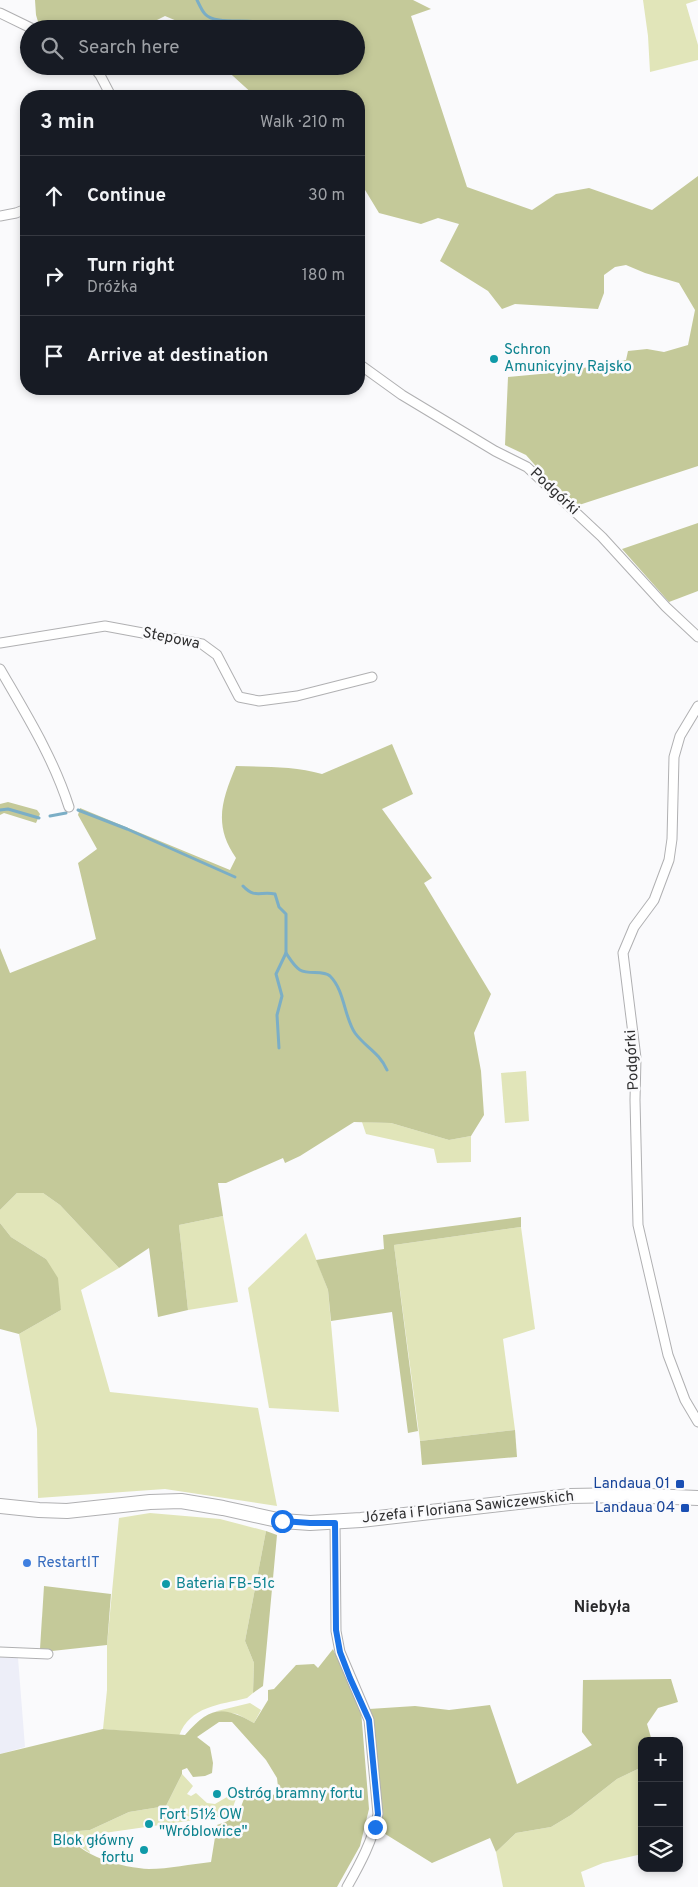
<!DOCTYPE html>
<meta charset="utf-8">
<style>
:root{--surface:#171b24;--page:#242831;--text:#f1f3f6;--muted:#9ea1a6;--line:#363941}
body{margin:0;font-family:Overpass,sans-serif;background:var(--page);color:var(--text)}
.controls{position:absolute;right:15px;bottom:15px;display:grid;overflow:hidden;border-radius:10px;box-shadow:0 2px 8px #0003}
.controls button{width:45px;height:45px;display:grid;place-items:center;padding:0;border:0;border-bottom:1px solid var(--line);background:var(--surface);color:var(--text);font:25px sans-serif}
.stop{position:absolute;width:15px;height:15px;margin:-11px;border:4px solid #1a73e8;border-radius:50%;background:#fff}
.stop.end{background:#1a73e8;border-color:#fff;box-shadow:0 1px 5px #0008}
.list{margin:0;padding:0;list-style:none}
h2{display:flex;justify-content:space-between;align-items:center;height:65px;margin:0;padding:0 20px;font-size:21px}
h2 small{font-size:16px;font-weight:400;color:var(--muted)}
.list li{display:grid;grid-template-columns:32px 1fr auto;gap:15px;align-items:center;box-sizing:border-box;height:80px;padding:0 20px;border-top:1px solid var(--line)}
.list b{display:block;font-size:19px;white-space:nowrap}
.list p{margin:0;font-size:16px;white-space:nowrap;color:var(--muted)}
.list em{font-size:16px;font-style:normal;color:var(--muted)}
.icon{flex:none;width:28px;height:28px;fill:none;stroke:currentColor;stroke-width:2;stroke-linecap:round;stroke-linejoin:round}
.map{position:relative;flex:none;width:698px;height:1887px;overflow:hidden}
.search{position:absolute;background:var(--surface);box-shadow:0 2px 8px #0003;left:20px;top:20px;width:345px;height:55px;display:flex;align-items:center;gap:12px;box-sizing:border-box;padding:0 18px;border-radius:28px;color:var(--muted);font-size:19px}
.panel{position:absolute;background:var(--surface);box-shadow:0 2px 8px #0003;left:20px;top:90px;width:345px;height:305px;border-radius:20px}
.map>svg:first-child{display:block}
.built{fill:#edeef8}
.green{fill:#e1e5b9}
.forest{fill:#c4c999;fill-rule:evenodd}
.lines{fill:none;stroke-linecap:round;stroke-linejoin:round}
.stream{stroke:#7baec6;stroke-width:3}
.street-casing{stroke:#b0b0b2;stroke-width:11}
.secondary-casing{stroke:#b0b0b2;stroke-width:16}
.street{stroke:#fff;stroke-width:9}
.secondary{stroke:#fff;stroke-width:14}
.route{stroke:#1a73e8;stroke-width:6}
.culture-dot{fill:#0f9aa8;stroke:#fafafc;stroke-width:2}
.transit-dot{fill:#1a4fb4;stroke:#fafafc;stroke-width:2}
.shop-dot{fill:#3f7fe0;stroke:#fafafc;stroke-width:2}
.labels{text-anchor:middle;dominant-baseline:central;stroke-width:5;stroke-linejoin:round;paint-order:stroke}
.culture-label{font-size:15px;fill:#0d838f;stroke:#fafafc;text-anchor:start}
.street-label{font-size:15px;fill:#2f2f30;stroke:#fafafc}
.transit-label{font-size:15px;fill:#164399;stroke:#fafafc;text-anchor:end}
.shop-label{font-size:15px;fill:#366cbe;stroke:#fafafc;text-anchor:start}
.neighbourhood-label{font-size:16px;font-weight:bold;fill:#2b2b2d;stroke:#fafafc}
</style>
<div class="map">
<svg width="698" height="1887" viewBox="0 0 698 1887">
<rect width="100%" height="100%" fill="#fafafc"/>
<path class="built" d="M0,1657l18,1 7,89 -25,7z"/>
<g class="green">
<path d="M643,0h55l-12,4 12,41v15l-48,12 -2,-36z"/>
<path d="M526,1071l3,50 -24,2 -4,-50z"/>
<path d="M362,1122l29,1 58,17 22,-4v26l-34,1 -3,-14 -68,-15z"/>
<path d="M17,1193h26l17,12 59,63 -38,22 29,102 148,16 19,98 -112,-17 -127,9 -1,-69 -18,-95 42,-24 -15,-51 -35,-22 -11,-14v-13z"/>
<path d="M223,1216l15,86 -50,8 -9,-85z"/>
<path d="M521,1227l14,102 -32,10 12,91 -95,11 -26,-196z"/>
<path d="M306,1233l22,57 11,122 -70,-4 -21,-120z"/>
<path d="M150,1513l70,6 46,12 -21,110 9,22 -1,30 -6,5c-28,7 -57,8 -68,38l-76,-7 4,-39v-45l12,-127z"/>
<path d="M250,1703l11,7 -7,13 -17,-9 -20,-3z"/>
<path d="M642,1767v87l-39,9 -22,9 4,15h-82l-7,-35 20,-19 35,-6 20,-12 46,-36z"/>
<path d="M182,1774l11,12 -6,8 4,2 5,-3 11,10 8,1 12,-7 10,-1 -4,11 -10,9 -126,18 1,8 -10,4 2,7 -17,-11 -6,-10 23,-2 39,-18 37,-6z"/>
</g>
<g class="forest">
<path d="M35,0h378l18,9 -20,7 56,171 65,23 24,-16 33,-6 63,22 46,-34v290l-119,39 -29,-23 -24,-27 -21,-10 3,-68 54,-5 64,-12 2,-9 19,-2 17,3 24,-7 7,-35 -16,-27 -34,-10 -19,-8 -11,2 -11,8v18l-6,16 -83,-5 -13,5 -14,-18 -48,-30 19,-37 -21,-6 -17,6 -42,-11 -20,-33v-84h-104l-33,-30h134v-37h-160l-31,-13 -26,13h-91l-9,-4 -3,-10z"/>
<path d="M698,523v68l-29,11 -47,-53z"/>
<path d="M392,744l21,50 -31,15 50,69 -8,5 67,111 -17,39 7,38 3,44 -13,21 -22,4 -58,-17 -37,-1 -54,34 -15,7 -2,-5 -57,25h-8l5,33 -44,9 9,85 -30,7 -9,-69 -30,20 -59,-63 -17,-12h-26l-17,17v-262l10,25 86,-34 -18,-76 19,-14 -19,-34 2,-7 150,62 6,-12c-23,-33 -14,-58 0,-92 28,1 59,0 86,8z"/>
<path d="M8,802l29,8 3,4 -4,9 -32,-10 -4,2v-11z"/>
<path d="M521,1217v10l-127,18 24,186 -10,2 -16,-121 -61,9 -3,-31 -12,-30 68,-11 -1,-14z"/>
<path d="M0,1223l11,14 35,22 12,19 3,32 -42,24 -19,-5z"/>
<path d="M515,1430l2,27 -95,8 -2,-24z"/>
<path d="M266,1531l11,4 -14,151 -10,7 1,-30 -9,-22z"/>
<path d="M44,1586l67,8 -4,51 -55,6 -12,-2z"/>
<path d="M333,1649l28,61 8,99 -9,37 -23,41h-337v-133l103,-25 82,6c25,-28 36,-30 69,-12l14,-23v-10l6,-1 22,-24 18,-1 4,4zM219,1722h13l34,38 11,18 2,17 -33,-2c-7,20 -8,25 -29,32l-6,37c-20,2 -42,7 -62,7 -25,-1 -72,-13 -82,-37l23,-2 39,-18 37,-6 16,-32v-4l5,-2 6,9 12,-1 7,-3 1,-10 -3,-16 -13,-10z"/>
<path d="M671,1679l7,23 -20,6 -11,16 5,17h-10v26l-25,12 -46,36 -20,12 -35,6 -20,19 -6,-14 -58,25 -50,-31 -9,-111 -4,-12 46,-3 34,4 41,-5 27,79 75,-39 -10,-13 1,-52z"/>
</g>
<g class="lines">
<g class="stream">
<path d="M197,0c2,4 5,11 8,14 13,14 55,0 74,15"/>
<path d="M0,810l8,-1 31,9"/>
<path d="M78,810l49,19 108,48"/>
<path d="M50,816l16,-3"/>
<path d="M243,886c12,13 17,5 32,8l4,13 7,7v39l-10,21 6,22 -5,19 2,33"/>
<path d="M286,953c4,6 8,13 14,17 9,5 23,0 30,6 15,15 14,41 25,57 10,14 24,19 32,37"/>
</g>
<defs>
<g id="street">
<path d="M0,13l33,16"/>
<path d="M93,66l7,9 11,21"/>
<path d="M0,216l16,-3 10,-4"/>
<path d="M359,364l43,31 93,56 32,16 75,70 64,70 32,30"/>
<path d="M0,643l105,-17 97,18 15,11 22,42 20,4 38,-5 75,-19"/>
<path d="M0,669c26,45 53,88 69,138"/>
<path d="M698,706l-18,30 -6,21 -2,82 -3,21 -15,40 -20,27 -11,26 13,105 -1,42 3,125 30,130 17,45 13,22"/>
<path d="M335,1523l1,108 4,21 29,68 9,94c-5,26 -18,50 -31,73"/>
<path d="M0,1652l48,2"/>
</g>
<path id="secondary" d="M0,1506l39,4 28,1 83,-9 31,-1 42,7 59,13 28,2 51,-3 209,-24 55,-1 73,3"/>
</defs>
<use href="#street" class="street-casing"/>
<use href="#secondary" class="secondary-casing"/>
<use href="#street" class="street"/>
<use href="#secondary" class="secondary"/>
</g>
<g class="lines">
<path class="route" d="M282,1521l28,2h25l1,107 4,22 10,26 19,42 9,94 -3,13"/>
</g>
<g class="culture-dot">
<circle cx="494" cy="359" r="5"/>
<circle cx="166" cy="1584" r="5"/>
<circle cx="217" cy="1794" r="5"/>
<circle cx="149" cy="1824" r="5"/>
<circle cx="144" cy="1850" r="5"/>
</g>
<g class="transit-dot">
<rect x="675" y="1479" width="10" height="10" rx="2.5"/>
<rect x="680" y="1503" width="10" height="10" rx="2.5"/>
</g>
<circle class="shop-dot" cx="27" cy="1563" r="5"/>
<g class="labels">
<g class="culture-label">
<text x="504" y="350">Schron<tspan x="504" dy="17">Amunicyjny Rajsko</tspan></text>
<text x="176" y="1584">Bateria FB-51c</text>
<text x="227" y="1794">Ostróg bramny fortu</text>
<text x="159" y="1815">Fort 51½ OW<tspan x="159" dy="17">"Wróblowice"</tspan></text>
<text x="134" y="1841" text-anchor="end">Blok główny<tspan x="134" dy="17">fortu</tspan></text>
</g>
<g class="street-label">
<text transform="translate(554 492) rotate(43)">Podgórki</text>
<text transform="translate(171 639) rotate(12)">Stepowa</text>
<text transform="translate(633 1060) rotate(-93)">Podgórki</text>
<text transform="translate(468 1508) rotate(-6)">Józefa i Floriana Sawiczewskich</text>
</g>
<g class="transit-label">
<text x="670" y="1484">Landaua 01</text>
<text x="675" y="1508">Landaua 04</text>
</g>
<g class="shop-label">
<text x="37" y="1563">RestartIT</text>
</g>
<g class="neighbourhood-label">
<text x="602" y="1608">Niebyła</text>
</g>
</g>
</svg>
<div class="controls">
<button>+</button>
<button>−</button>
<button><svg class="icon" aria-label="layers" viewBox="0 0 24 24"><path d="M12 4l9 5-9 5-9-5zM3 14l9 5 9-5"/></svg></button>
</div>
<div class="stop" style="left:282px;top:1521px"></div>
<div class="stop end" style="left:375px;top:1827px"></div>
<div class="search"><svg class="icon" aria-label="search" viewBox="0 0 24 24"><circle cx="10" cy="10" r="6"/><path d="M15 15l6 6"/></svg>Search here</div>
<section class="panel">
<h2>3 min<small>Walk · 210 m</small></h2>
<ul class="list">
<li><svg class="icon" aria-label="ahead" viewBox="0 0 24 24"><path d="M12 20V5M6 11l6-6 6 6"/></svg><div><b>Continue</b></div><em>30 m</em></li>
<li><svg class="icon" aria-label="right" viewBox="0 0 24 24"><path d="M7 20v-9h11M14 6l5 5-5 5"/></svg><div><b>Turn right</b><p>Dróżka</p></div><em>180 m</em></li>
<li><svg class="icon" aria-label="arrive" viewBox="0 0 24 24"><path d="M6 21V4h12l-3 4 3 4H6"/></svg><div><b>Arrive at destination</b></div></li>
</ul>
</section>
</div>
